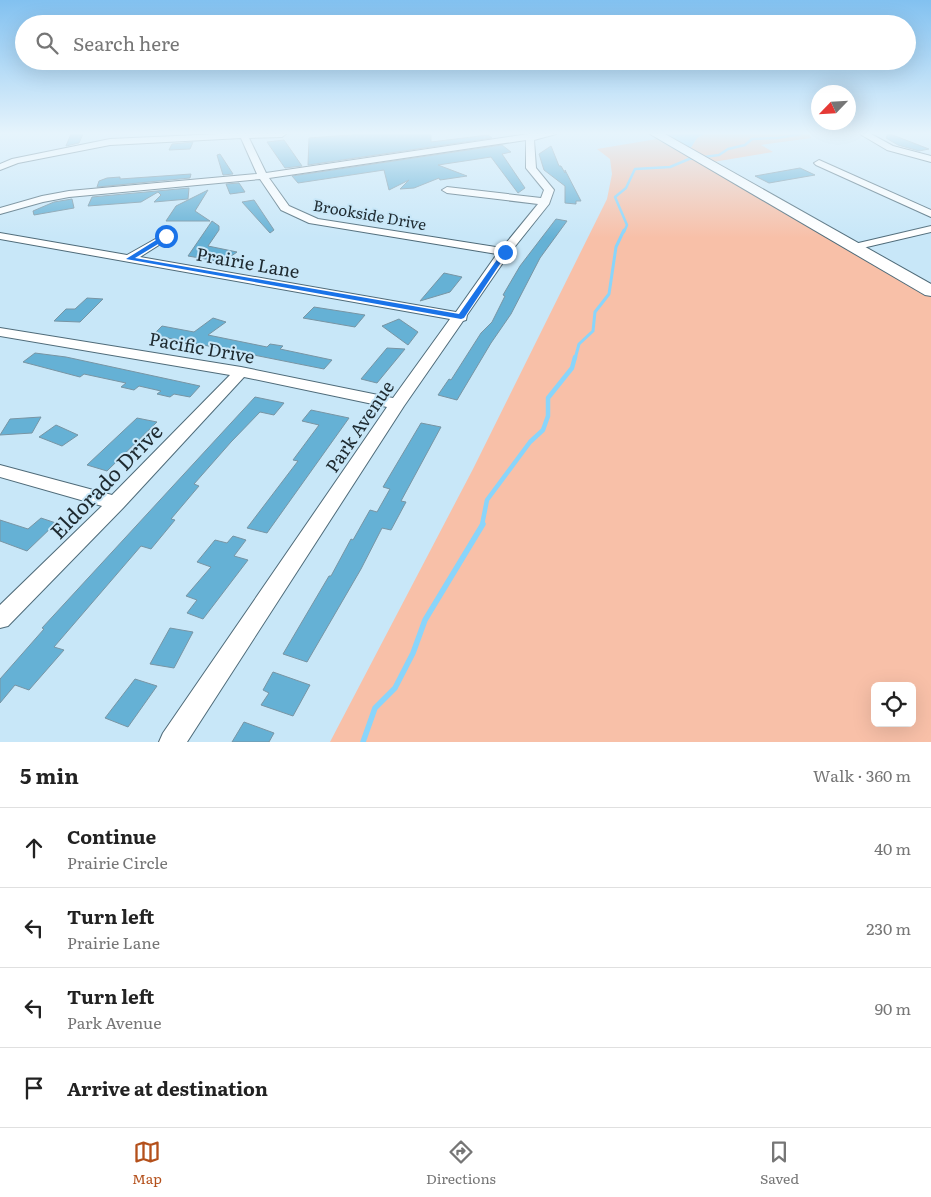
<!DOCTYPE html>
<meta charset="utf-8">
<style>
:root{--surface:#fff;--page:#f6f6f6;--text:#222;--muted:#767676;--line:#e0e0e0;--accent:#b4501b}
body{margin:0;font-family:Literata,serif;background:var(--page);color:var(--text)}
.controls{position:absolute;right:15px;bottom:15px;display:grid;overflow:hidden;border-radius:8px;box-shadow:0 5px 20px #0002}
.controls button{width:45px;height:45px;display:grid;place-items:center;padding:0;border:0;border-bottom:1px solid var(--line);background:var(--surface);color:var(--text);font:25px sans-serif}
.compass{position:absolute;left:811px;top:85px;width:45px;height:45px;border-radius:50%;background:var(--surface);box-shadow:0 5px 20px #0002;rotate:245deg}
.stop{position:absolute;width:15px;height:15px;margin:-11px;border:4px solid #1a73e8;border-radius:50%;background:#fff}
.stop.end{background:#1a73e8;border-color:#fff;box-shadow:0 1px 5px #0008}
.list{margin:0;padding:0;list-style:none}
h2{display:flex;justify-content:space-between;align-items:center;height:65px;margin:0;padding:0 20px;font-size:21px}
h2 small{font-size:16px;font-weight:400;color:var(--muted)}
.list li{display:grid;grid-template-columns:32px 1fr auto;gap:15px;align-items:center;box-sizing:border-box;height:80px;padding:0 20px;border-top:1px solid var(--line)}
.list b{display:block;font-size:19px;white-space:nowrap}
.list p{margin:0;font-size:16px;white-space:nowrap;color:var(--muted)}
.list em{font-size:16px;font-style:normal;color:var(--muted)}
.icon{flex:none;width:28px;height:28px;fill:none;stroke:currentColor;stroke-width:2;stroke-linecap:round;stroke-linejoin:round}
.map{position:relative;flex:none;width:931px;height:742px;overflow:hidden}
.search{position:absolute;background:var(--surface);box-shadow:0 5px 20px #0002;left:15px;right:15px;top:15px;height:55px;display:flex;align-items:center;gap:12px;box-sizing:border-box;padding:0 18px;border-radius:28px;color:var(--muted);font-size:19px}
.sheet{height:385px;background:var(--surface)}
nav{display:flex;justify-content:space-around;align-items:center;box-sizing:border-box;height:70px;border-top:1px solid var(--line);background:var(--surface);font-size:14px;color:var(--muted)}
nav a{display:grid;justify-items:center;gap:2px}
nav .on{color:var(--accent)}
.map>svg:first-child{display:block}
.green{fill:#f8c0a8;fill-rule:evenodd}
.water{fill:#89d5fb}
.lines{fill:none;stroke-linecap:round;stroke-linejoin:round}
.stream-far3{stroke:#89d5fb;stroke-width:2.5}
.stream-far2{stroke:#89d5fb;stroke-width:3}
.stream-far1{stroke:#89d5fb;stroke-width:4.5}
.stream{stroke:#89d5fb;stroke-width:5.5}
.building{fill:#65b1d5;stroke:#7895a4}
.street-casing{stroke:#4f6b79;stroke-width:2}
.secondary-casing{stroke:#4f6b79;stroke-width:2}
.street{fill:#fff;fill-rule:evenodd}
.secondary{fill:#fff;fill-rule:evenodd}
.route{fill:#1a73e8}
.labels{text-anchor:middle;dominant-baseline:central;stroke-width:4;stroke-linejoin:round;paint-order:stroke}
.far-street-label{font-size:15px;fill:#1e2a30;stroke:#c8e7f8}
.street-label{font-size:18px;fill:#1e2a30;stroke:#c8e7f8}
.near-street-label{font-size:21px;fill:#1e2a30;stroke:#c8e7f8}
</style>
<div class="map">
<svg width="931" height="742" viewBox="0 0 931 742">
<rect width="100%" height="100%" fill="#c8e7f8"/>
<g class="green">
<path d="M704,134h105l2,4 -50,7 12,7 -60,10 -23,-13 7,-11z"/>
<path d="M657,139l274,157v446h-601l143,-273 134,-270 5,-25 -2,-15 -13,-10zM875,686h37v37h-37z"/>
</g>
<path class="water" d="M663,134h41l-7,4 -7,11z"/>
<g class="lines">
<path class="stream-far3" d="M624,232l3,-7 -12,-28 11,-9 9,-19 35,-2 19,-8 30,-4 9,-6 17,-4 7,-6 26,-1 22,-4"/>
<path class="stream-far2" d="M575,359l4,-15 14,-13 2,-19 14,-18 7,-47 8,-17"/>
<path class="stream-far1" d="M482,525l5,-25 43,-58 13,-12 5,-14v-18l24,-30 3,-11"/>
<path class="stream" d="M363,742l12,-34 20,-20 18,-35 12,-33 58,-96"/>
</g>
<g class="building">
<path d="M71,134h12l-4,9 -13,3z"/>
<path d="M362,134h69v8l57,-7 4,3 -184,27 1,-27z"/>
<path d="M888,134h2l39,15 -10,2 -21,-6 -12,-7z"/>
<path d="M284,140l18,26 -17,2 -18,-26z"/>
<path d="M193,142l-3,7 -21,1 3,-6z"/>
<path d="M502,145l9,7 -9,2 23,34 -7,5 -27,-36 -53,8 29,11 -27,4 -1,-2 -25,10 -14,1 9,-9 -20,10 -5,-20 -86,13 -6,-7z"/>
<path d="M551,146l8,20h2l4,7v-3l16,31h-5v3l-11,-1v-17l-21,-16 -5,-16z"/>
<path d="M220,154l13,20 -10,1 -6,-20z"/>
<path d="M800,168l15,7 -46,8 -14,-7z"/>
<path d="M191,174l-1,4 -93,9 2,-6 8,-3 13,-1v2z"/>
<path d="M239,183l6,9 -15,2 -4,-10z"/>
<path d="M189,188l-1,11 -34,3 7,-7 -3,-3 -17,10 -53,4 4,-9z"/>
<path d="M208,190l-13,21 15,10h-44l10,-15z"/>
<path d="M72,199l2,9 -40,7 -1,-4 21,-9z"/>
<path d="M254,200l20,30 -4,3 -28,-31z"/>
<path d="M556,219l11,2 -27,37 -29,56 -20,29 -34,57 -19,-5 11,-16 2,1 30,-47 11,-11 13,-26 -2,-1 17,-29z"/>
<path d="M212,221l7,5v4l-11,16 29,6 -14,10 -35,-6z"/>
<path d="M444,273l18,4 -12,15 -30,9z"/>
<path d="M87,298l16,1 -23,23 -26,-1 12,-12h9z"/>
<path d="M314,307l32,5 19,3 -10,12 -52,-9z"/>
<path d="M213,318l13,4 -18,13 59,12 3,-3 13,2 -3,3 52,11 -8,9 -171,-34 9,-9 32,6z"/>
<path d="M399,319l19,13 -10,13 -26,-19z"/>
<path d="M387,348l18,1 -28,34 -16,-4z"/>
<path d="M35,353l31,4 134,29 -10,11 -16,-3 -4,3 -13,-3 4,-3 -22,-5 -5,4 -13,-3 5,-4 -42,-9 -4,3 -57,-15z"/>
<path d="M255,397l29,6 -10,12 -14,-3 -29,30 -37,42 5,2 -28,33 4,1 -24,29 -10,-3 -87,101 10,3 -35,40 -14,-5 -15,18v-24l44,-50 -2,-1z"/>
<path d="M311,410l38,8 -82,115 -20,-5 51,-67 -5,-1 26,-35 -17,-4z"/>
<path d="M41,417l-9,16 -32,2 10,-16z"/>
<path d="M137,418l20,4 -50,49 -20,-6z"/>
<path d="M421,423l20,4 -40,74 5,1 -15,28 -9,-2 -21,41 -54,93 -24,-8 46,-78h2l20,-37 2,1 17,-30 7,2 13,-23 -7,-2z"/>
<path d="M56,425l22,10 -16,11 -23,-9z"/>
<path d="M41,518l15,5 -29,28 -27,-10v-21l28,9z"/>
<path d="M233,536l13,4 -12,16 14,4 -45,59 -16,-6 10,-13 -11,-4 25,-29 -14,-5 18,-22 12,3z"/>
<path d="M170,628l23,4 -19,36 -24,-4z"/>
<path d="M273,672l37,13 -17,31 -32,-11 8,-12 -6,-3z"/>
<path d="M135,679l22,7 -29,41 -23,-9z"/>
<path d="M244,722l30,11 -5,9h-37z"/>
</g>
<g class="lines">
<defs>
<g id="street">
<path d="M220,134h66l-4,3 -33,1 17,35 263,-39h27l-22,6 2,28 18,22 -5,14 -40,50 -42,61 -1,5 -3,1 -59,85 -217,336h-28l4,-9 224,-326 -143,-30 -121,131 -115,118 -8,2v-23l102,-99 -102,-29v-12l112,30 118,-120 -230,-39v-8l241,39 152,31 57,-79 -450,-80v-6l127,22 39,-22 4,1 2,2 -2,2 -30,19 316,55 41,-58 -188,-31 -28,-13 -21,-31 -191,18 -26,5 -43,12v-6l42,-12 27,-5 188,-17 -16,-36 -131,7 -92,18 -18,7v-6l12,-5 98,-20zM526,140v28l18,22 -3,8 -94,-11 -5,3 5,3 91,11 -36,44 -184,-29 -29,-13 -20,-28z"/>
<path d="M860,134h11l22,12 38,10v6l-44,-12z"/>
<path d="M819,160l112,50v7l-115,-52 -2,-2z"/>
<path d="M931,226v6l-77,18 -6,-3 2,-2z"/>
</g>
<path id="secondary" d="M650,134h15l266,150v12l-6,-1z"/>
</defs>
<use href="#street" class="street-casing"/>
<use href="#secondary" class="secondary-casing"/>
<use href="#street" class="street"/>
<use href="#secondary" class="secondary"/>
</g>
<linearGradient id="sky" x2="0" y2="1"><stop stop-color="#82c1f0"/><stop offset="0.56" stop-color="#e6f4fc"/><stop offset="1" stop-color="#e6f4fc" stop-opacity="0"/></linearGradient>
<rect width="931" height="238" fill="url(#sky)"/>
<path class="route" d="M166,234l2,4 -33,20 324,56 44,-63 5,1 -44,66 -3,1 -335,-60z"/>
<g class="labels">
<g class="far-street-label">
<text transform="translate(370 214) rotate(10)">Brookside Drive</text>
</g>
<g class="street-label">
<text transform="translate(248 262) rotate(10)">Prairie Lane</text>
<text transform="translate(202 347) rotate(10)">Pacific Drive</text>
<text transform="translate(359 426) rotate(-56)">Park Avenue</text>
</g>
<g class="near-street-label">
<text transform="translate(105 480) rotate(-46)">Eldorado Drive</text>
</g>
</g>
</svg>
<div class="controls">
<button><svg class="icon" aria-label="locate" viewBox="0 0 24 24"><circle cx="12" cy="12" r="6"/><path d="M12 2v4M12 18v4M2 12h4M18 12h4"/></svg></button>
</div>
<svg class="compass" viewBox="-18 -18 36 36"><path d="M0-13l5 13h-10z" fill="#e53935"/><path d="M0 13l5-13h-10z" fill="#767676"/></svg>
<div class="stop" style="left:166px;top:236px"></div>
<div class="stop end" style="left:505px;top:252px"></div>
<div class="search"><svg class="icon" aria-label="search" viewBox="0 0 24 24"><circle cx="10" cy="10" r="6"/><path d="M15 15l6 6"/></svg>Search here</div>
</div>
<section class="sheet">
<h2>5 min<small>Walk · 360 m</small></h2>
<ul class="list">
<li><svg class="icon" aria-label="ahead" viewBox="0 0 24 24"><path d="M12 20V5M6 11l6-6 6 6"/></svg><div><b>Continue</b><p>Prairie Circle</p></div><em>40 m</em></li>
<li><svg class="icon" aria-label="left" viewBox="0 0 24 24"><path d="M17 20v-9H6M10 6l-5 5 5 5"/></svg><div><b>Turn left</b><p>Prairie Lane</p></div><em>230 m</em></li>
<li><svg class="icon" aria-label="left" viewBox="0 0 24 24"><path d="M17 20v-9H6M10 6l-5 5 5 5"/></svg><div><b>Turn left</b><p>Park Avenue</p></div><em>90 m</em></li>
<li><svg class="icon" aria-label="arrive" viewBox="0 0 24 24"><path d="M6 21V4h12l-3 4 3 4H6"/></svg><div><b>Arrive at destination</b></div></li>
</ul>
</section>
<nav>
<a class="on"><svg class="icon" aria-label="map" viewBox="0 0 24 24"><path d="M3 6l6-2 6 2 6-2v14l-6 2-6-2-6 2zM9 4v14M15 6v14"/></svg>Map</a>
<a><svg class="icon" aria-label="directions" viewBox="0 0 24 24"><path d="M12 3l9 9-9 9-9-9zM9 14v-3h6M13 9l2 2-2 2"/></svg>Directions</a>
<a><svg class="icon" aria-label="saved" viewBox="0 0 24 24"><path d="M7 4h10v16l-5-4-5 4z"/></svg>Saved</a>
</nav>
